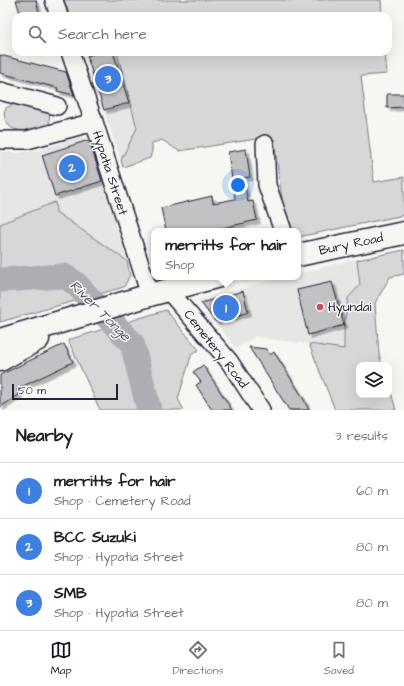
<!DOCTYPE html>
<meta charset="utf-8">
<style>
:root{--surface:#fff;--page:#f2f2f2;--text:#202124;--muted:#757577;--line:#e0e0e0;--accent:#111827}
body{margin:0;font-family:"Architects Daughter",sans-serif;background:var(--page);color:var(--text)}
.controls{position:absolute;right:12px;bottom:12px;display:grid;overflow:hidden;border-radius:8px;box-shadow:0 4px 16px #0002}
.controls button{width:36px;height:36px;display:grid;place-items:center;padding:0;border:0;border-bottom:1px solid var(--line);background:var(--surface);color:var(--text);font:20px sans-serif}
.scale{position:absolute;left:12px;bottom:10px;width:106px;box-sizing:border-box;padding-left:4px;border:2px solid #22223b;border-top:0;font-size:11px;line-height:14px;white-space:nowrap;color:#22223b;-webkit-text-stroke:3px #f6f6f2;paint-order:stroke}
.you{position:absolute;left:238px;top:185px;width:14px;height:14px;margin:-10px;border:3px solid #fff;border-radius:50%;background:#1a73e8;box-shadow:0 0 0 6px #1a73e833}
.badge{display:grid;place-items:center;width:26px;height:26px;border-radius:50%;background:var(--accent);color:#fff;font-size:13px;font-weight:700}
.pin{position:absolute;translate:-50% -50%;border:2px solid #fff;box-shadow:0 1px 4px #0006}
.popup{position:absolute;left:151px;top:228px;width:150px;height:52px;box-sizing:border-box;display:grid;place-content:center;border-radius:8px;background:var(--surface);filter:drop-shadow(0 1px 3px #0005);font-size:13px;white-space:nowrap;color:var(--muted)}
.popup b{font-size:15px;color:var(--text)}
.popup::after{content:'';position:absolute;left:50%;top:100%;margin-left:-8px;border:8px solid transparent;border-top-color:var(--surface)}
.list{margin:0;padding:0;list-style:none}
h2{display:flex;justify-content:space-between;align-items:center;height:52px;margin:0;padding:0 16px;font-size:17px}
h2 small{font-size:13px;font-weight:400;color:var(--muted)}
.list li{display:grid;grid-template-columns:26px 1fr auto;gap:12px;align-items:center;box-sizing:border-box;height:56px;padding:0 16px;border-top:1px solid var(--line)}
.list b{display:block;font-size:15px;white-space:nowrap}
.list p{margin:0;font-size:13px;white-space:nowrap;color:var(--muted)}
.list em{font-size:13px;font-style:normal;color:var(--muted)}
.icon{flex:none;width:22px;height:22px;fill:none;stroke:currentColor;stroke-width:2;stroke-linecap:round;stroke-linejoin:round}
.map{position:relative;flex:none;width:404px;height:410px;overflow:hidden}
.search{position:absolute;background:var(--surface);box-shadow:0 4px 16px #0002;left:12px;right:12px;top:12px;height:44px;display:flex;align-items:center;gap:10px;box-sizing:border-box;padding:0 14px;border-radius:12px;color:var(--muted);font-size:15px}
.sheet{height:220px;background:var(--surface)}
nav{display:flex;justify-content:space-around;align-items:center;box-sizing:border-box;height:56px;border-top:1px solid var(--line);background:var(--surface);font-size:11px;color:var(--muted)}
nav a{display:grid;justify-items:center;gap:2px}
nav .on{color:var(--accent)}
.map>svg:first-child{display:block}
.built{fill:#e6e6e4}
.green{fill:#d7d7d7;stroke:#7c7c89}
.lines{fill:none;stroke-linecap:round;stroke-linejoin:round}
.river{stroke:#adadb3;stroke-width:25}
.building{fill:#c2c2c4;stroke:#22223b;filter:url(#shadow)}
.street-casing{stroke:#22223b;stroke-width:20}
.primary-casing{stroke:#22223b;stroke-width:25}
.street{stroke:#f6f6f2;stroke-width:17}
.primary{stroke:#f6f6f2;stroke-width:22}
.poi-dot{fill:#d1495b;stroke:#f6f6f2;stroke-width:1.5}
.labels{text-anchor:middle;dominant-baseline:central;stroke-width:3;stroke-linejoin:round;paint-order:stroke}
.street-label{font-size:13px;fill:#22223b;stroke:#f6f6f2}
.poi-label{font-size:13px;fill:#22223b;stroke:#f6f6f2;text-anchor:start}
.water-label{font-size:14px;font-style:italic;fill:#535365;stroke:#f6f6f2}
</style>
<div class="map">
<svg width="404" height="410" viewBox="0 0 404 410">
<defs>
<filter id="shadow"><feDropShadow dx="3.5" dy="3.5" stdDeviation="0" flood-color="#0004"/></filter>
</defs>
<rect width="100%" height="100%" fill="#f6f6f2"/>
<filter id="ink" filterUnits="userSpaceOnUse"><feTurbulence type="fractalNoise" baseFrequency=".025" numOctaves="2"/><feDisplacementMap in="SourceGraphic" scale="8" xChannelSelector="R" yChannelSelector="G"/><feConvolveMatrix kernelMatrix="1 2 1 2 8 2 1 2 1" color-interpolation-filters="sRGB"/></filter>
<g filter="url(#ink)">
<g class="built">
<path d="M86,52h31l20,76 -16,32 -38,-107z"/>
<path d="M79,137l7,1 5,2 36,121 -72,-49 -1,-10 -54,22v-73l17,2 22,-3z"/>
<path d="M350,260h7l3,25 -12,13 -4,27v24l-89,-12 -19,11 -39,-48 88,-23h13v-3z"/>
</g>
<g class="green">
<path d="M64,0h317l1,16h-312z"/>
<path d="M117,52h268l2,22 -26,2 13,106 30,-5v38l-106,22v-6h-7l-8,-25 -9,-66 -5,-3 -90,14 -17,-11 -10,3v8l-2,7 -27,9 -2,-7 16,-32z"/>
<path d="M15,103l35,5 -1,18c-11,2 -25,7 -35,3 -7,-2 -13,-15 -8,-21 3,-2 6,-3 9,-5z"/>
<path d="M55,202l1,10 71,49 3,14 -6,12 -124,35v-98z"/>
<path d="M404,250v24l-14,3 -15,26 4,51 3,11h-23v30h30v-9l7,24h-61l-26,-66 35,5v-24l4,-27 12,-13 -3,-25z"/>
<path d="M166,310l33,40 -7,3 -14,46 6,11h-84l-32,-70z"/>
</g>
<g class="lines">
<path class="river" d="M0,280l64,-4 11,7 57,60 17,67"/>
</g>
<g class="building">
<path d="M16,0h20l4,16h-19z"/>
<path d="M99,52h14l16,51 -25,7 -17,-54z"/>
<path d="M0,55l66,17 8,23 -17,-4 1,-3 -58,-15z"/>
<path d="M387,94h17v13l-17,1z"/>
<path d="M89,140l13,41 -47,15 -13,-41z"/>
<path d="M246,149l4,28 -7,1 5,24 5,-1 4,19 -47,11h-44l-5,-23 51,-12 1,7 22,-4 -7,-47z"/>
<path d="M332,282l12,43 -36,10 -11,-45z"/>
<path d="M243,291l5,21 -12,4 -21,5 -14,-18z"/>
<path d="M64,344l9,18 -56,27 2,6 -19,12v-32z"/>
<path d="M249,347l17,2 4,6 4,-3 28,44 7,14h-20z"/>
<path d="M203,365l15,23 14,22h-20l-16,-25 5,-3 -8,-10z"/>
</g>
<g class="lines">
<defs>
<g id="street">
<path d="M54,0l5,16"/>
<path d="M70,52l24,70 56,173"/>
<path d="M0,91l57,15"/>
<path d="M0,140h27l67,-18"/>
<path d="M265,144l2,41 16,46"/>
<path d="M168,290l61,71 32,49"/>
</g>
<g id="primary">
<path d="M298,255l106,-22"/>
<path d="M0,340l150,-45 66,-18"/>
<path d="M0,360l38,-21"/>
</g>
</defs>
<use href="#street" class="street-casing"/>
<use href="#primary" class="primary-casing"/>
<use href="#street" class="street"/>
<use href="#primary" class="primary"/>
</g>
</g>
<circle class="poi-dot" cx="320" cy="307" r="4"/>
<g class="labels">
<g class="street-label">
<text transform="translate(110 173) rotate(72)">Hypatia Street</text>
<text transform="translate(351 244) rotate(-12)">Bury Road</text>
<text transform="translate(216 349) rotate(52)">Cemetery Road</text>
</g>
<g class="poi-label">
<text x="328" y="307">Hyundai</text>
</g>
<g class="water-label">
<text transform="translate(100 311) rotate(45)">River Tonge</text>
</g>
</g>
</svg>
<div class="controls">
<button><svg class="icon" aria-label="layers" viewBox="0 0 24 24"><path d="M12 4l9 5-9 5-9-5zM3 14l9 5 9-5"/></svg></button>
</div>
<div class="scale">50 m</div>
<div class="you"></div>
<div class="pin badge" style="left:226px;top:308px;background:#3f7fe0">1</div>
<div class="popup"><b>merritts for hair</b>Shop</div>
<div class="pin badge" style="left:72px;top:168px;background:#3f7fe0">2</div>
<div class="pin badge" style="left:108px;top:79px;background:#3f7fe0">3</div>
<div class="search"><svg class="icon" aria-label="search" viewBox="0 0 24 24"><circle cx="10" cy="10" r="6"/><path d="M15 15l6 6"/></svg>Search here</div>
</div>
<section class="sheet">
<h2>Nearby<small>3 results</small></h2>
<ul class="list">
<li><span class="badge" style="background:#3f7fe0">1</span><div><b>merritts for hair</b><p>Shop · Cemetery Road</p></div><em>60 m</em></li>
<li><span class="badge" style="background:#3f7fe0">2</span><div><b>BCC Suzuki</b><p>Shop · Hypatia Street</p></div><em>80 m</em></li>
<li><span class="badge" style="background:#3f7fe0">3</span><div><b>SMB</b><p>Shop · Hypatia Street</p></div><em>80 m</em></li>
</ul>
</section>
<nav>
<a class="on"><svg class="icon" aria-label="map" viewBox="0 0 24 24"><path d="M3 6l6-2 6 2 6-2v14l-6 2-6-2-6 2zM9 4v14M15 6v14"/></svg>Map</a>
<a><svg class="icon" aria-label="directions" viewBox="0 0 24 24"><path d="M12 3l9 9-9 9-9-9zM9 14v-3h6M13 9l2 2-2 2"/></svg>Directions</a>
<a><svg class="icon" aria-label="saved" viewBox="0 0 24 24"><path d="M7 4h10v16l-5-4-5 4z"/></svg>Saved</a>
</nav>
